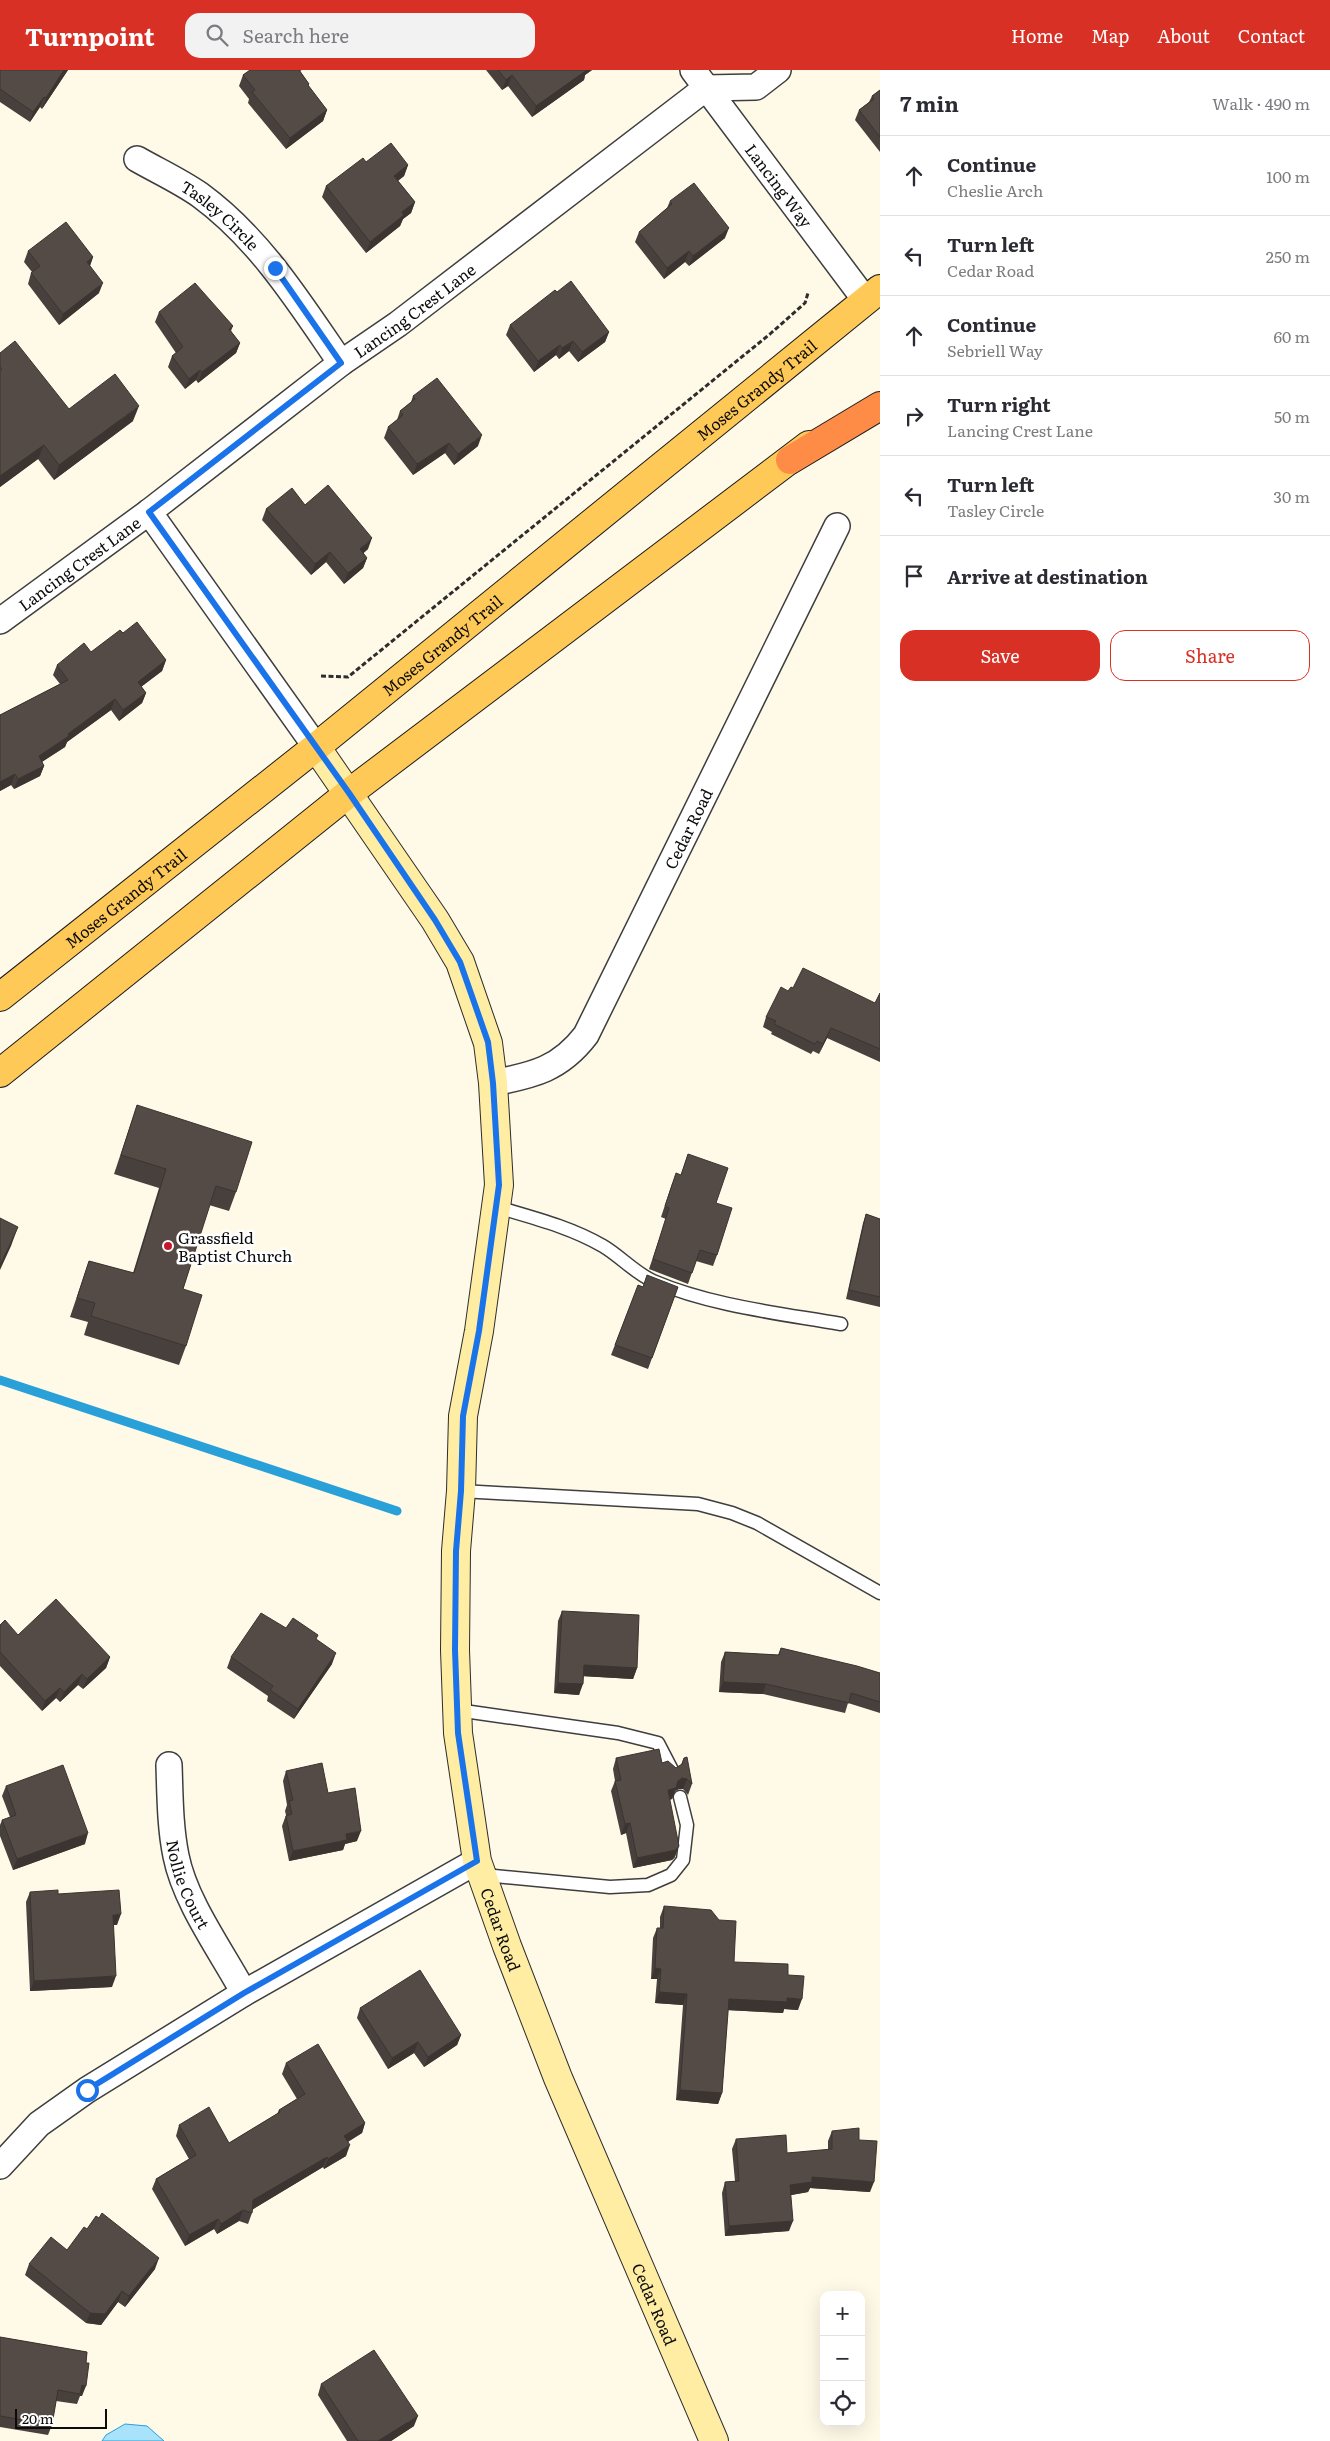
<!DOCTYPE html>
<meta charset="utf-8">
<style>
:root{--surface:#fff;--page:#f2f2f3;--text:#2b2b33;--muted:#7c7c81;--line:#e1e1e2;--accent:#d93025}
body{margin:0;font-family:Literata,serif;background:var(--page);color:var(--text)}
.controls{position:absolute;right:15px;bottom:15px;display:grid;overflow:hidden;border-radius:10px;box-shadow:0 5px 20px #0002}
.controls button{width:45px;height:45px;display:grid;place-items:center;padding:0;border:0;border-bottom:1px solid var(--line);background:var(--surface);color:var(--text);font:25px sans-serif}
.scale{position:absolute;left:15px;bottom:12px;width:92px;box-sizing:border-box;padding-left:5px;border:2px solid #0b0b0b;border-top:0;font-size:14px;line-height:18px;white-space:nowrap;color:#0b0b0b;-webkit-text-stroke:4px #fff;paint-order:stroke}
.stop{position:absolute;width:15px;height:15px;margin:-11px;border:4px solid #1a73e8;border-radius:50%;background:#fff}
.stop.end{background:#1a73e8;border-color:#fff;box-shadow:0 1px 5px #0008}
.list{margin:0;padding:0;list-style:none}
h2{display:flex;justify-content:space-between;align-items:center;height:65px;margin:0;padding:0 20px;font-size:21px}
h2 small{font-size:16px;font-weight:400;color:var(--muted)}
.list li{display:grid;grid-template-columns:32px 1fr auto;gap:15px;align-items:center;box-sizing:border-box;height:80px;padding:0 20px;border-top:1px solid var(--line)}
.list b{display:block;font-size:19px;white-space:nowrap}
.list p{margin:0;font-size:16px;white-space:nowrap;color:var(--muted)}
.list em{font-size:16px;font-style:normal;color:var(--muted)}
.actions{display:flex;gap:10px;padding:15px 20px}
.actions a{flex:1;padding:11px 0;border:1px solid var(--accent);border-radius:15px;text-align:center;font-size:18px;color:var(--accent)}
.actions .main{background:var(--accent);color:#fff}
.icon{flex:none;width:28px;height:28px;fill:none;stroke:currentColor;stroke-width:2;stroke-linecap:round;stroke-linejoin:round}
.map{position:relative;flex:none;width:880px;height:2371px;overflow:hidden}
header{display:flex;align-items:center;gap:30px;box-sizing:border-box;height:70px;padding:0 25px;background:var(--accent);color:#fff}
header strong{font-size:24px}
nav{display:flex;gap:28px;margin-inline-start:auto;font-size:18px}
.search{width:350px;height:45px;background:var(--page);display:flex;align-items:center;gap:12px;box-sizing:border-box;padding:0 18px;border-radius:15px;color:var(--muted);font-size:19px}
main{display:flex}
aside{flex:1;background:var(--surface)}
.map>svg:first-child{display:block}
.water{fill:#a8e3fb;stroke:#29a0d8}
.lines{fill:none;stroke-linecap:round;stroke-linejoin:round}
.stream{stroke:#29a0d8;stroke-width:9}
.lane-casing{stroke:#3e3e3e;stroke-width:15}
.street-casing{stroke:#3e3e3e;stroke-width:28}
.secondary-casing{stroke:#2d2d2d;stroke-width:30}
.primary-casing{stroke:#1c1c1c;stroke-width:30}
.highway-casing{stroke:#1c1c1c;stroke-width:30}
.path{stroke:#2d2d2d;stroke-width:3;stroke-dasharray:5 2.5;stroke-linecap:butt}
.lane{stroke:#fff;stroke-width:12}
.street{stroke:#fff;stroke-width:25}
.secondary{stroke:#ffeda3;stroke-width:28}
.primary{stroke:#ffc958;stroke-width:28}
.highway{stroke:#ff8c46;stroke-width:28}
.wall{fill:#48403c}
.shaded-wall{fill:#3b3431}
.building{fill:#544a46;stroke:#3b3431}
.route{stroke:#1a73e8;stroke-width:6}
.poi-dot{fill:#c5182e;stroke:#fff;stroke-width:2}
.labels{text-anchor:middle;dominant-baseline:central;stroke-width:5;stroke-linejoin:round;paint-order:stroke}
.street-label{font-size:16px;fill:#0b0b0b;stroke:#fff}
.poi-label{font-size:16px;fill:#0b0b0b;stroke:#fff;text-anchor:start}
</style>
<header>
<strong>Turnpoint</strong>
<div class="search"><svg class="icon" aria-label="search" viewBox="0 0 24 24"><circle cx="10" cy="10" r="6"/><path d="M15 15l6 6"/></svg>Search here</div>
<nav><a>Home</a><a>Map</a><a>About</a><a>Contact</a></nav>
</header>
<main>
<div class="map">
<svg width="880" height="2371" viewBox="0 0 880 2371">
<rect width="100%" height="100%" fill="#fff9e8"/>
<path class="water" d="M125,2354l22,2 17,15h-62l4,-6z"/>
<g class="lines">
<path class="stream" d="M0,1310l397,131"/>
<defs>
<g id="lane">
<path d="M497,1137c37,11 73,20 106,39 17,10 32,27 50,35 59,25 125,32 188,43"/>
<path d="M461,1421l237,13 34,9 25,10 123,70"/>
<path d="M457,1640l161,23 40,10 14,27"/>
<path d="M484,1805l126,12 38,-2 23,-10 12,-15 4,-35 -7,-28"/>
</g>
<g id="street">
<path id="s1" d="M693,0l173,231"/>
<path d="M706,18l50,-1 22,-17"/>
<path id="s2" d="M137,89c21,12 43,22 63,36 60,44 99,107 141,168"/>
<path d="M149,442l167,235"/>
<path id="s3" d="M0,551l149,-109 192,-149 57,-39 308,-236"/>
<path id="s4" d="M493,1013c41,-8 67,-14 93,-48l251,-509"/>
<path id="s5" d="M169,1695c1,30 1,62 7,91 9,46 46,96 68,137"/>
<path d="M0,2096l39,-42 48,-34 157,-97 233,-132"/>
</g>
<g id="secondary">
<path id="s6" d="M316,677l119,173 25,42 28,81 5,40 6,102 -20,146 -16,85 -2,75 -5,60 -1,99 3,83 19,128 30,85 51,132 156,363"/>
</g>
<g id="primary">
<path id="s7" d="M0,927l316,-250 564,-458"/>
<path d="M0,1003l349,-280 460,-348"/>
</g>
<path id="highway" d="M790,390l90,-54"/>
</defs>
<use href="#lane" class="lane-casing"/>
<use href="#street" class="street-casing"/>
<use href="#secondary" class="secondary-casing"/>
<use href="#primary" class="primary-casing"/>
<use href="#highway" class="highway-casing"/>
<path class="path" d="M321,606l27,1 422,-343 35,-31 3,-10"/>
<use href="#lane" class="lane"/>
<use href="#street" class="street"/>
<use href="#secondary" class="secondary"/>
<use href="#primary" class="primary"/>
<use href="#highway" class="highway"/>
</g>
<g class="wall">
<path d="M0,0h68l-26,39 -2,-2 -10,15 -30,-20z"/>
<path d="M250,0h52l-2,1 9,13 -1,2 19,24 -4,11 -37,28 -38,-46 1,-4 -10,-13 4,-11z"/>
<path d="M486,0h106l-7,5 -1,5 -52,37 -24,-31 -6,4z"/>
<path d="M880,20v62l-25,-32 4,-10 10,-8 3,-6z"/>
<path d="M366,92l42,3 -4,11 -6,5 17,21 -4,11 -8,6 -3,7 -34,27 -44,-56 4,-11z"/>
<path d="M670,131l55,37 -36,28 -4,-4 -21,17 -29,-37 4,-10 28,-24z"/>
<path d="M28,181l65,6 -3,9 9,27 -40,32 -31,-41 3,-11 1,-1 -8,-10z"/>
<path d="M557,222l52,40 -4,10 -27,20 -9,-11 -10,8 -3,-4 -22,17 -28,-37 4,-10z"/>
<path d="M159,242l74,14 -2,5 9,12 -4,10 -38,30 -2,-3 -11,9 -17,-22 4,-11 4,-3 -21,-31z"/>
<path d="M0,283l69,56 64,12 -79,59 -16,-21 -38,28z"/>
<path d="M413,326l65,50 -24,19 -9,-12 -32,22 -29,-37 4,-11 9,-7 3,-9 11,-9z"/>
<path d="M305,435l63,44 -5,4 4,5 -4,10 -19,16 -18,-22 -15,13 -49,-55 4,-11z"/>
<path d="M123,563l43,27 -4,11 -21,16 5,6 -4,10 -23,18 -8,-11 -44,32 -2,5 -23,15 2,4 -4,10 -26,13 -3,-4 -11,6v-76l60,-31 -7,-9 4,-10 34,-13z"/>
<path d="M793,918l82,15 5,-10v69l-53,-24 -8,16 -6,-3 -2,3 -40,-20 1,-2 -9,-5 3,-10z"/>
<path d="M137,1035l99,87 -7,19 -20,-6 -26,84 3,57 -7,19 -95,-30 4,-13 -18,-5 19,-56 44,12 26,-85 -45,-14z"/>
<path d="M688,1084l28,49 1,52 -4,11 -17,-5 -8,23 -39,-15 17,-50 -5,-2 11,-33 9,-9z"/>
<path d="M866,1144l14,5v88l-34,-8 17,-76z"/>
<path d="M638,1215l5,2h35l-30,82 -37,-14z"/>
<path d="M562,1541l75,57 -4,11 -50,-3 -4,19 -25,-2 4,-72z"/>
<path d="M0,1555l18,10 92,22 -4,11 -23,21 -5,-4 -18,17 -4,-4 -14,13 -42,-45z"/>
<path d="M286,1558l31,12 15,24 -38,55 -27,-18 1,-5 -41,-28 4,-11z"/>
<path d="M781,1578l99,25v40l-32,-10 -3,10 -82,-19 -44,-2 2,-30 4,-10 53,3z"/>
<path d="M616,1688l46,5 14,5 5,-3 3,-7 8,26 -4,11 -5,-6h-4l-4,2 -3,8 -3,1 6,57 -3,3 -39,8 -7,-35 -5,2 -10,-44 4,-10 -2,-12z"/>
<path d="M286,1701l42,22 29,48 -12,3 -2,6 -54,11 -7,-35 4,-11 -1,-4 2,-6 -4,-24z"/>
<path d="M6,1716l79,58 -72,26 -13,-34v-11l2,-5 8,-3 -8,-21z"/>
<path d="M30,1822l28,2 59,31h-4l-1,62 -82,4 -4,-89z"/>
<path d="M664,1836l70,56 54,13 10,35 -14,-1 -1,4 -55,-3 -6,83 -4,11 -42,-4 7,-95 -28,-2 2,-24h-6l2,-41 4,-10h3v-11z"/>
<path d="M360,1938l101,27 -4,10 -33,22 -10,-14 -26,16 -31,-51z"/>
<path d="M286,1993l79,60 -3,10 -14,9 -2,14 -22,13 -1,-2 -70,42 -1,4 -4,11 -9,-3 -22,13 -3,-5 -29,17 -33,-57 4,-10 33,-20 -13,-23 3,-11 50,18 48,-29 2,-4 18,-11 -15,-25z"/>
<path d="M832,2061l27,9 11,52 -60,-4 -2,4 -17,3 -2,36 -64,5 -3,-43 3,-11 10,-1 -3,-32 4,-10 51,14 41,-3v-9z"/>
<path d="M87,2159l68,40 -30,38 -7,-5 -17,23 -15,-2 -61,-48 4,-11 38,-14z"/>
<path d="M0,2267l87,15 -5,44h-2l-3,8 -21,-3 -4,24 -4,10 -48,-8z"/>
<path d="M321,2314l93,42 -23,15h-44l-29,-46z"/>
</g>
<g class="shaded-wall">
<path d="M64,0h4l-26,39 4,-11z"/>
<path d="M585,0h7l-7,5 -1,5 -52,37 4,-11z"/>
<path d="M512,5l-4,11 -6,4 4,-10z"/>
<path d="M44,27l-4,10 -10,15 3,-10z"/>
<path d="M327,40l-4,11 -37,28 4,-11z"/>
<path d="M408,95l-4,11 -14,10 4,-10z"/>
<path d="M415,132l-4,11 -8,6 -3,7 -34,27 4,-11 32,-30z"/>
<path d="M729,158l-4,10 -36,28 4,-10z"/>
<path d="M689,181l-4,11 -21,17 3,-11z"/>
<path d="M93,187l-4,11 -2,-6z"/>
<path d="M103,213l-4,10 -40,32 4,-11z"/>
<path d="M609,262l-4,10 -27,20 4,-10z"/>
<path d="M573,271l-4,10 -10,8 3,-11z"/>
<path d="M240,273l-4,10 -38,30 4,-11z"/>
<path d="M560,275l-4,10 -22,17 4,-11z"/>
<path d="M200,300l-4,10 -11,9 4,-10z"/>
<path d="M139,336l-6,15 -79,59 5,-15z"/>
<path d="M482,365l-4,11 -24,19 4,-11z"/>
<path d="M449,373l-4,10 -32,22 4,-11z"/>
<path d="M44,375l-6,14 -38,28v-11z"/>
<path d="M372,468l-4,11 -12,11 4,-11z"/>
<path d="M330,482l-4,10 -15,13 4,-11z"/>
<path d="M367,488l-4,10 -19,16 4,-11z"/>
<path d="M166,590l-4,11 -28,21 4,-10z"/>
<path d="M146,623l-4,10 -23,18 4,-11z"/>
<path d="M115,629l-4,11 -44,32 -2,5 -30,19 4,-10z"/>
<path d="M44,696l-4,10 -26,13 4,-10z"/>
<path d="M15,704l-4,11 -11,6v-9z"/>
<path d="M831,958l-4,10 -8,16 4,-10z"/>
<path d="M18,1157l-7,19 -11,24v-5z"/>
<path d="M336,1583l-4,11 -38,55 4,-10z"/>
<path d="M110,1587l-4,11 -23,21 4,-10z"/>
<path d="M584,1595l53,3 -4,11 -53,-3z"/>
<path d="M82,1604l-4,11 -18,17 4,-10z"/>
<path d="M723,1612l43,2 -3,10 -44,-2z"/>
<path d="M558,1613l25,1 -4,11 -25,-2z"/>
<path d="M60,1618l-4,10 -14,13 3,-10z"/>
<path d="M682,1708l5,1 -4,10h-4l-4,2 -3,8 -8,2 4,-11 10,-9z"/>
<path d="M630,1753l-4,10 -5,2 4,-11z"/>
<path d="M361,1761l-4,10 -12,3 -2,6 -54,11 4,-10 53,-17z"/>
<path d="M88,1763l-3,11 -72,26 4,-11z"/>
<path d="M679,1776l-4,11 -3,3 -39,8 4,-10z"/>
<path d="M121,1844l-4,11h-8l4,-10z"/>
<path d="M655,1898l6,1 -4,10h-6z"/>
<path d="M116,1906l-4,11 -82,4 4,-10z"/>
<path d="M659,1922l28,2 -4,11 -28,-2z"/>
<path d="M787,1928l15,1 -4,11 -14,-1 -1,4 -58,-3 4,-11z"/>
<path d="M461,1965l-4,10 -33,22 4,-10z"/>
<path d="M418,1972l-4,11 -26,16 4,-11z"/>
<path d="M680,2020l42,3 -4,11 -42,-4z"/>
<path d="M365,2053l-3,10 -22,13 4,-10z"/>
<path d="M350,2075l-4,11 -22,13 4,-10z"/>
<path d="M327,2087l-4,10 -73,44 3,-11z"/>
<path d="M812,2107l62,5 -4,10 -60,-4 -2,4 -22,4 4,-11z"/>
<path d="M243,2140l-4,11 -22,13 4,-10z"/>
<path d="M218,2149l-4,10 -29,17 4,-11z"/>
<path d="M793,2151l-4,10 -64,5 4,-10z"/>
<path d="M159,2188l-4,11 -30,38 4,-11z"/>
<path d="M122,2221l-4,11 -17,23 -15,-2 4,-10z"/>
<path d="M82,2315l4,1 -4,10h-2z"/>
<path d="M418,2346l-4,10 -23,15h-13z"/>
</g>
<g class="building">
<path d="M0,0h64l-18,28 -2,-1 -11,15 -33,-23z"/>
<path d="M250,0h49l10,14 -1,1 19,25 -37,28 -38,-46 3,-2 -12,-15z"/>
<path d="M498,0h89l-51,36 -24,-31 -6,5z"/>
<path d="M880,20v47l-21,-27 15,-11 -2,-3z"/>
<path d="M391,73l17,22 -14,11 21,26 -13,10 2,3 -34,27 -44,-56 37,-28 3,4z"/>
<path d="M694,113l35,45 -36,28 -4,-5 -22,17 -28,-36 33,-28 -2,-3z"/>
<path d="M66,152l27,35 -6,5 16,21 -40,31 -32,-41 9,-7 -12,-15z"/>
<path d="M571,211l38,51 -27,20 -9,-11 -11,7 -2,-3 -22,16 -28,-36 45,-35 2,2z"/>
<path d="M195,213l38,43 -4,3 11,14 -38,29 -2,-2 -11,9 -17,-23 11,-9 -24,-35z"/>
<path d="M15,271l54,68 46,-35 24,32 -80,59 -15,-20 -44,31v-105l2,-2 -2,-2v-14z"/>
<path d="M437,308l45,57 -24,19 -9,-11 -32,21 -29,-37 15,-12 -3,-4 15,-12 -2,-3z"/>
<path d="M328,415l44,53 -12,11 7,9 -19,15 -18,-21 -15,12 -49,-55 26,-21 13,17z"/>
<path d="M137,552l29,38 -28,22 8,11 -23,17 -8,-11 -47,35 1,2 -30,20 5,10 -26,13 -3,-5 -15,8v-67l68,-35 -11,-15 27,-22 7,9 29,-22 3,3z"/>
<path d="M803,898l72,35 5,-10v56l-49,-21 -8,16 -6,-3 -2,3 -41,-20 2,-3 -10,-4 15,-30 7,4 3,-4 2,1z"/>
<path d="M137,1035l115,37 -16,50 -20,-6 -33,103 19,6 -16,51 -95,-30 4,-13 -18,-5 12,-37 45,12 32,-104 -45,-14z"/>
<path d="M688,1084l40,14 -12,35 16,5 -15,47 -17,-5 -8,23 -39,-14 16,-51 -4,-2 11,-33 5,2z"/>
<path d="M866,1144l14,5v78l-31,-7z"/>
<path d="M0,1148l18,9 -18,38z"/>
<path d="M647,1205l31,12 -26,71 -37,-13 23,-60 5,2z"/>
<path d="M56,1529l54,58 -23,22 -5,-5 -18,18 -4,-4 -15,13 -45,-49v-27l5,-5 13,15z"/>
<path d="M562,1541l77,4 -2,53 -53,-3 -1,19 -25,-1z"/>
<path d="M261,1543l25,15 7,-10 25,17 -2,4 20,14 -38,56 -28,-19 3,-4 -42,-29z"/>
<path d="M781,1578l76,18 23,7v29l-29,-9 -2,10 -83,-19 -43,-2 2,-30 54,3z"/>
<path d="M659,1679l3,14 6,-2 8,7 6,-4 2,-6 3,-1 5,27 -5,-5 -5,-1 -4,3 -2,7 -8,2 11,56 -3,4 -39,8 -7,-35 -5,1 -10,-43 6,-1 -5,-22z"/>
<path d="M322,1693l6,30 27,-5 6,43 -15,3 1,6 -54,11 -7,-35 6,-2 -3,-13 4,-1 -7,-29z"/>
<path d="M63,1695l25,68 -71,26 -15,-39 14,-5 -10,-29z"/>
<path d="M58,1820v4l61,-4 2,24 -8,1 3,61 -82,5 -4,-89z"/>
<path d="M664,1836l47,4 8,10 17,1 -2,41 54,2v11l16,1 -2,23 -15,-1v4l-58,-3 -7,94 -42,-3 7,-96 -28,-2 2,-23 -6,-1 2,-40h6z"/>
<path d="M420,1900l41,65 -33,22 -10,-15 -26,16 -32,-50z"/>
<path d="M318,1974l47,79 -21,13 6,9 -22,14 -1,-2 -74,43 -1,13 -9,-3 -22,14 -3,-5 -29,16 -33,-56 40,-24 -17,-30 30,-18 20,36 51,-31 -1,-2 26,-16 -19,-31z"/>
<path d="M859,2058v12l18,1 -3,41 -62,-5v5l-22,3 3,36 -64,5 -4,-44 14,-1 -3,-42 50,-4 1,18 45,-4v-18z"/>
<path d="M102,2143l57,45 -30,38 -7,-5 -17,23 -15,-1 -61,-49 22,-27 16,13 17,-23 3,2 9,-13 3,2z"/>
<path d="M0,2267l87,15 -1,11h3l-3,23 -4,-1 -2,9 -22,-4 -6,35 -52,-9z"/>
<path d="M374,2280l44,66 -40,25h-20l-37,-57z"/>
</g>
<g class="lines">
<path class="route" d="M87,2020l157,-97 233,-132 -19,-128 -3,-83 1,-99 5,-60 2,-75 16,-85 20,-146 -6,-102 -5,-41 -28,-80 -25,-42 -86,-127 -200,-281 192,-149 -66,-95"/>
</g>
<circle class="poi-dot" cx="168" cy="1176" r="5"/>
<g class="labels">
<g class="street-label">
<text stroke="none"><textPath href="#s1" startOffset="144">Lancing Way</textPath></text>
<text stroke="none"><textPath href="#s2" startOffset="101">Tasley Circle</textPath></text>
<text stroke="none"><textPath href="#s3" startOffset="518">Lancing Crest Lane</textPath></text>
<text stroke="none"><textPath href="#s7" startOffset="970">Moses Grandy Trail</textPath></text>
<text stroke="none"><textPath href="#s3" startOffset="98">Lancing Crest Lane</textPath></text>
<text stroke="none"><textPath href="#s7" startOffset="565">Moses Grandy Trail</textPath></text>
<text stroke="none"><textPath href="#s4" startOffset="338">Cedar Road</textPath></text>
<text stroke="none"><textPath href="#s7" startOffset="160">Moses Grandy Trail</textPath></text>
<text stroke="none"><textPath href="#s5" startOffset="122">Nollie Court</textPath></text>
<text stroke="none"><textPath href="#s6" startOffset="1240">Cedar Road</textPath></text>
<text stroke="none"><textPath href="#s6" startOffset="1645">Cedar Road</textPath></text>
</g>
<g class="poi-label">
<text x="178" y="1167">Grassfield<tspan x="178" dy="18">Baptist Church</tspan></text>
</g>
</g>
</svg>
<div class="controls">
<button>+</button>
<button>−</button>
<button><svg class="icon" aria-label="locate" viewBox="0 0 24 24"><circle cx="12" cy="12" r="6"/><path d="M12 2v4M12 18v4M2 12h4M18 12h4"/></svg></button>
</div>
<div class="scale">20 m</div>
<div class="stop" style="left:87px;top:2020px"></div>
<div class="stop end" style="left:275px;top:198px"></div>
</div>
<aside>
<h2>7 min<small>Walk · 490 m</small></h2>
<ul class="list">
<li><svg class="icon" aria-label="ahead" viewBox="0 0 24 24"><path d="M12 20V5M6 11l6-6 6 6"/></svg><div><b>Continue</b><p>Cheslie Arch</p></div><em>100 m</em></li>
<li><svg class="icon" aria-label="left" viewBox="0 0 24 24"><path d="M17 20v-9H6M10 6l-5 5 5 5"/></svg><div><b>Turn left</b><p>Cedar Road</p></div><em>250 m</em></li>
<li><svg class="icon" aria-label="ahead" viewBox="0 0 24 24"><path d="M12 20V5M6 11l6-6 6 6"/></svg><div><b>Continue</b><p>Sebriell Way</p></div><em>60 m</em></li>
<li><svg class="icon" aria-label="right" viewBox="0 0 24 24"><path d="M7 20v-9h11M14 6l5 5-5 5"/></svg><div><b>Turn right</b><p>Lancing Crest Lane</p></div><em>50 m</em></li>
<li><svg class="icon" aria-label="left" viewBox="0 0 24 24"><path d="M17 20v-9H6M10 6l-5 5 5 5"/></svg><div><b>Turn left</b><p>Tasley Circle</p></div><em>30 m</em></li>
<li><svg class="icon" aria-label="arrive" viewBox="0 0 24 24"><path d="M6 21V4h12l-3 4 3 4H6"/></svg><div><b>Arrive at destination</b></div></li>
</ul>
<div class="actions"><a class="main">Save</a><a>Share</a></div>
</aside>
</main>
